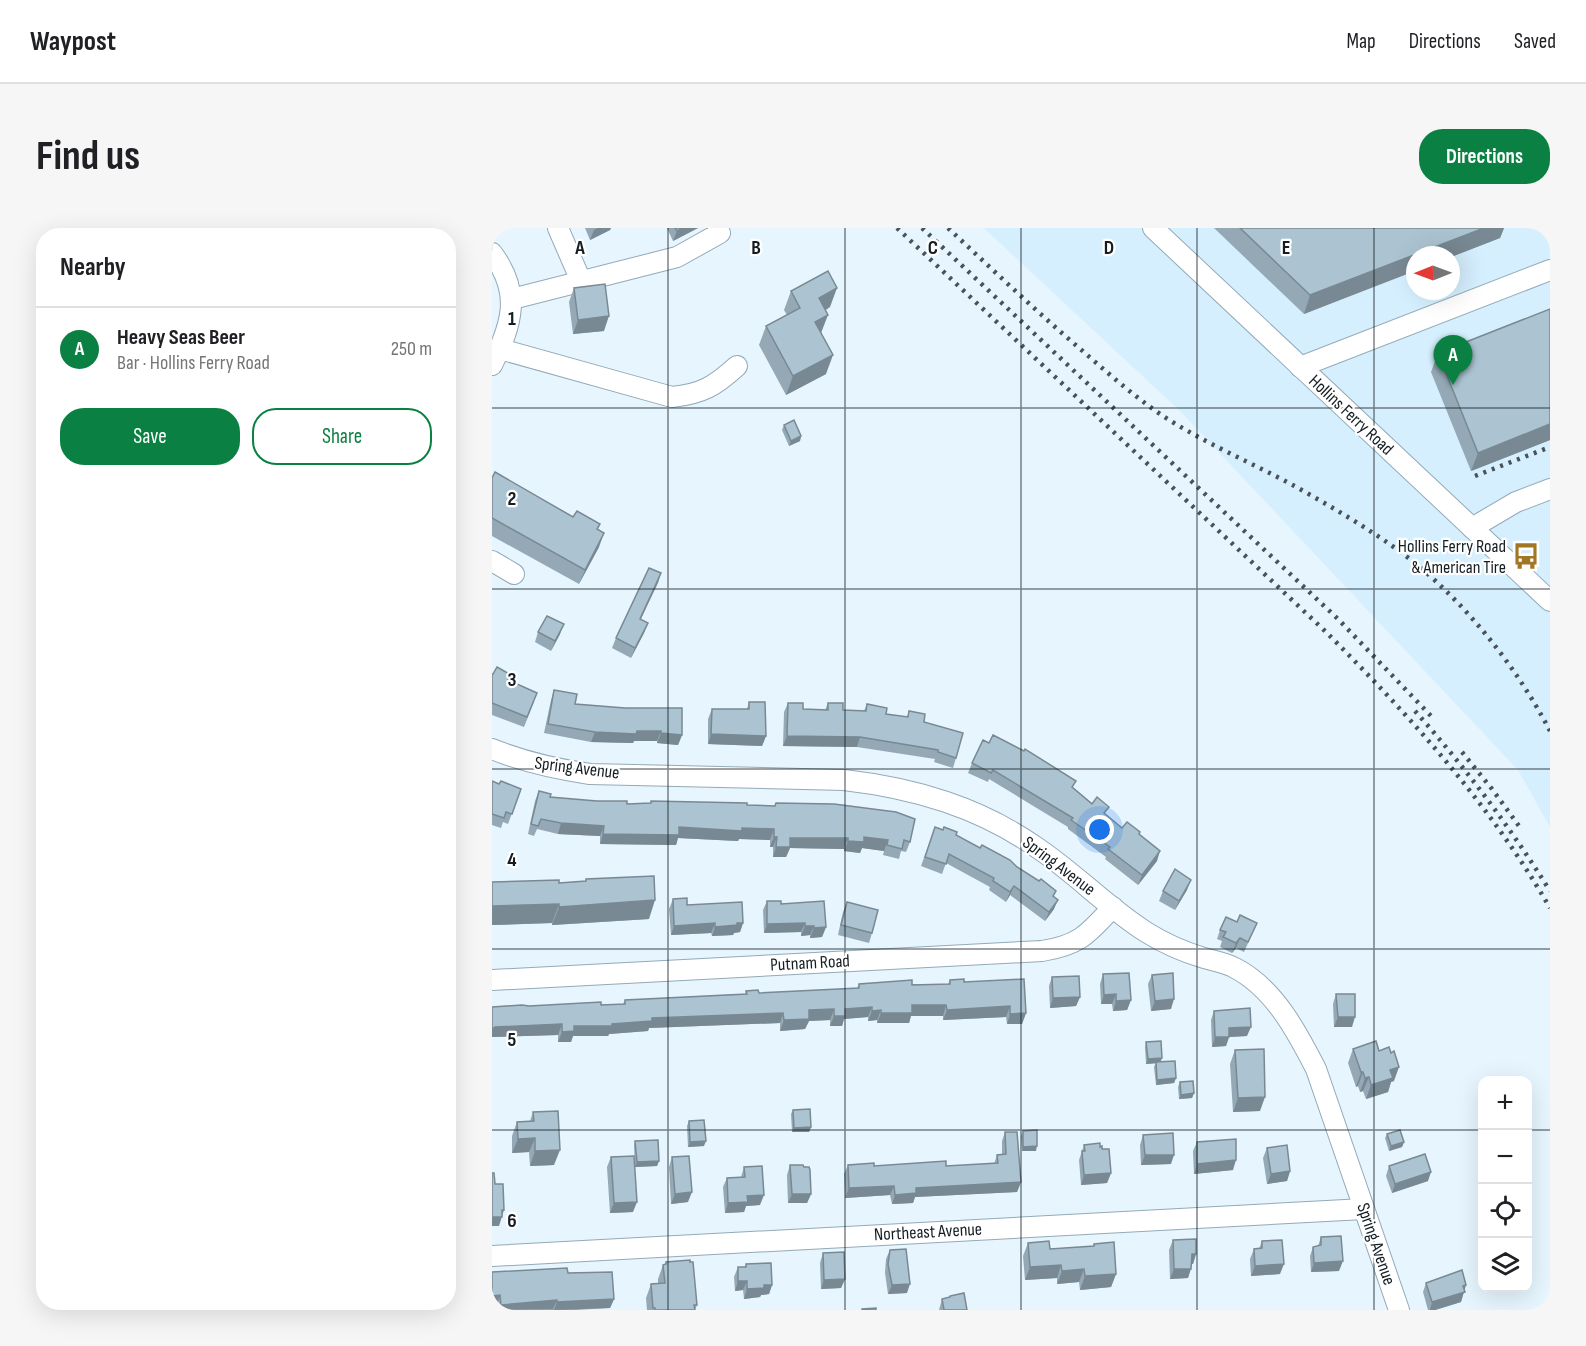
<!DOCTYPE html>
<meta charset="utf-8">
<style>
:root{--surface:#fff;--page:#f6f6f6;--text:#202124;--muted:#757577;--line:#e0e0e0;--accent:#0b8043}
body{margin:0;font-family:"Sofia Sans Condensed",sans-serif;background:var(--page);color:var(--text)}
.controls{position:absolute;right:18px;bottom:18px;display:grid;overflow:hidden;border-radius:12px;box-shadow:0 6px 24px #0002}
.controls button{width:54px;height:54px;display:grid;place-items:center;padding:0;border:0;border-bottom:2px solid var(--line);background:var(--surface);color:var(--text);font:30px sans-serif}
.compass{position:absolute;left:914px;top:18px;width:54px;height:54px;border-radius:50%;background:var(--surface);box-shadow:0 6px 24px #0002;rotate:269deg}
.you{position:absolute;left:608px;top:602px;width:21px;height:21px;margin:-15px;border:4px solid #fff;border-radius:50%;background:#1a73e8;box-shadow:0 0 0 9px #1a73e833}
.badge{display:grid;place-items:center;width:39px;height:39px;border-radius:50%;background:var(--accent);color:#fff;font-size:20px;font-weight:700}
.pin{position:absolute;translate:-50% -50px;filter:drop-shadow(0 2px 3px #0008)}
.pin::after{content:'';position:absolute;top:32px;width:21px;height:18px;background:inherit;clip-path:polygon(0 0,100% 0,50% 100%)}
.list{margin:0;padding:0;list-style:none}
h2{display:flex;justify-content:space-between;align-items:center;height:78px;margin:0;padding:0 24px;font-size:26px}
h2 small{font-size:20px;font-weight:400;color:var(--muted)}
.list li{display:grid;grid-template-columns:39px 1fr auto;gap:18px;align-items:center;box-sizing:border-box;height:84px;padding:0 24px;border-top:2px solid var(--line)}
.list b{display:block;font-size:22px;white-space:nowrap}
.list p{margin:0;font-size:20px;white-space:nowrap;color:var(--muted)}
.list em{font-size:20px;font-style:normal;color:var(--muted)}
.actions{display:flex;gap:12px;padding:18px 24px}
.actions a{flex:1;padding:14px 0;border:2px solid var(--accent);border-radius:24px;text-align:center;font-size:21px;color:var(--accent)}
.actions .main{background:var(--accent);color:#fff}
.icon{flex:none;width:33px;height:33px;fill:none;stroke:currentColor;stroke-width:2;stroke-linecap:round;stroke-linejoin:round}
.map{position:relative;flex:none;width:1058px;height:1082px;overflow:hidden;border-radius:24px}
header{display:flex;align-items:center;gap:36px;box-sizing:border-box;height:84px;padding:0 30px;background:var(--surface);border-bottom:2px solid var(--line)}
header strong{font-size:28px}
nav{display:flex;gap:33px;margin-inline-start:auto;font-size:21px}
.intro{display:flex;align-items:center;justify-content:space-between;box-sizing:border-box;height:144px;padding:0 36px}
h1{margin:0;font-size:42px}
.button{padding:15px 27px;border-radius:24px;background:var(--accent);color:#fff;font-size:21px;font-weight:700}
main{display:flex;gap:36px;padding:0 36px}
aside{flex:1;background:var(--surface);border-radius:24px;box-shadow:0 6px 24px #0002}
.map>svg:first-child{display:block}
.built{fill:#d5effe;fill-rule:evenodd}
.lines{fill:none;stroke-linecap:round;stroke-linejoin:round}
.minor-casing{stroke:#93aab8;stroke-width:22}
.minor{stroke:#fff;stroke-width:20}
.rail{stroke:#485258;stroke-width:4.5;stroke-dasharray:3 6;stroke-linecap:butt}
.wall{fill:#94a9b5}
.shaded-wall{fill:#788993}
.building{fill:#acc4d2;stroke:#788993;stroke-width:1.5}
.grid{fill:none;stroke:#141d22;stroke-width:1.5;stroke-opacity:0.55}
.labels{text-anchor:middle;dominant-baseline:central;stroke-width:4.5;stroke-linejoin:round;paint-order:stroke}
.street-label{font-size:18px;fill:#141d22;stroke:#fff}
.poi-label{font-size:18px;fill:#141d22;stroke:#fff;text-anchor:end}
.grid-label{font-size:20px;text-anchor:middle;font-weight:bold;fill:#141d22;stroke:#fff;stroke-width:4.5;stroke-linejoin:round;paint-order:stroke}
</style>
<header>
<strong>Waypost</strong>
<nav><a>Map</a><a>Directions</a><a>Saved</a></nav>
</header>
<div class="intro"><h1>Find us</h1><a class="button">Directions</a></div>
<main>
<aside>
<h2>Nearby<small></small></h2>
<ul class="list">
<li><span class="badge">A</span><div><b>Heavy Seas Beer</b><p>Bar · Hollins Ferry Road</p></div><em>250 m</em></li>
</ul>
<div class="actions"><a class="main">Save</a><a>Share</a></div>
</aside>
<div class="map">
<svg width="1058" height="1082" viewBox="0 0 1058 1082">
<rect width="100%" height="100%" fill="#e6f5fe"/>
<path class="built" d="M492,0h566v599l-32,-57 -338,-359zM923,27h36v36h-36z"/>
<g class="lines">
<defs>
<g id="minor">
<path d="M66,0l23,53"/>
<path d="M661,0l397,373"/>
<path d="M0,25c30,40 20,71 0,112"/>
<path d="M20,71l165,-42 43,-24 -2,-5"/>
<path d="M8,121l172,48c30,-3 43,-11 65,-31"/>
<path d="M808,139l250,-97"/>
<path d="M980,300l44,-26 34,-13"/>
<path d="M0,333l22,13"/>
<path d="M0,521c32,13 63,20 98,25l254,6c70,8 136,27 195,69 37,25 69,59 107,83 19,12 38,20 58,26 10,3 22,5 31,10 39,20 62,64 81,101l83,241"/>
<path d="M0,752l550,-29c38,-6 46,-17 71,-44"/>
<path d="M0,1028l872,-47"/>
</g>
</defs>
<use href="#minor" class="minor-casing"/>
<use href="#minor" class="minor"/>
<g class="rail">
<path d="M405,0l428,403c84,84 165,173 225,277"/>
<path d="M430,0l416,391 93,97"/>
<path d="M456,0c45,42 90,85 137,125 25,22 50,44 78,63 46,30 97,50 144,77 28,16 55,32 81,50 66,45 125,117 162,188"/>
<path d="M983,248l75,-29"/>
<path d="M923,483c50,56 95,116 135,180"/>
<path d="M970,524l30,37 27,37"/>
</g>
</g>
<g class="wall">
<path d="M93,0h26l-1,2 -20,10z"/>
<path d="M175,0h31l-25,13z"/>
<path d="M722,0h290l-4,10 -49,19v-2l-147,59z"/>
<path d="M82,60l30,43 -31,3 -4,-32z"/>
<path d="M299,63l39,16 -4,3 -5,23 5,41 -40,21 -27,-50 7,-19 21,-11 -3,-5z"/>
<path d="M1058,81v131l-79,31 -40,-99 7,-19z"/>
<path d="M292,197l17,11 -1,5 -11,5 -7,-16z"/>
<path d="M0,250l81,39 27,7 -3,6 2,17 -20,37 -87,-48z"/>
<path d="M169,345l-20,46 7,4 -4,10 -13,25 -19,-10 4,-10z"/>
<path d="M46,404l22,2 -9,17 -16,-9z"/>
<path d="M0,446l17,7 25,21 -10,25 -32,-12z"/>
<path d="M62,462l21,14 107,31 -4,10 -21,-2v-2h-23l-1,2 -42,-1 -47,-9 7,-33z"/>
<path d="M257,474l17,34 -4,10 -54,-2v-25l4,-10h35z"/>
<path d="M296,475l15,6 22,1 3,-7 15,7 21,1 3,-7 19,10 21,3 2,-6 15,11 32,36 -3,10 -19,-6 1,-3 -78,-12 -74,-1 1,-34z"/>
<path d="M480,535l102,25 48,40 18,4 -1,3 18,26 -19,24 -33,-26 1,-2 -38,-28v-2l-79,-48 -1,3 -20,-9z"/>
<path d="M0,553l7,3 22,5 -13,35 -5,-2 -2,6 -9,-3z"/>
<path d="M47,563l11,6 77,7 23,-1 1,-2 123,5 2,-3 134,39 -4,10 -5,-1 -2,8 -16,-4 1,-4 -22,-3 -2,5 -16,-2v-2l-54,-1 -4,9h-13v-10h-3v-7l-31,-1 -1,2 -60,-3 -2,7 -76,-1v-8l-42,-2 -21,-5 -3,7 -6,-2 7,-33z"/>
<path d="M443,599l21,8 98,62v12l-9,12 -35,-26 -4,7 -17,-12 1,-3 -44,-24 -4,11 -21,-8z"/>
<path d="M94,651l63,40 -97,6v-2l-60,2v-43l67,1 26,-2z"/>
<path d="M695,662l-12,20 -16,-9 4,-10z"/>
<path d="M181,671l14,6 56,18 -3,9 -6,1 -1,2 -21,1 -1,-3 -40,2 -2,-26z"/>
<path d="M275,673l14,3 45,23 -4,10 -12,1v-3l-9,1v-4l-37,1 -1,-23z"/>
<path d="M355,674l25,31 -3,10 -31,-8 5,-23z"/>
<path d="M745,694l16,10 -9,20 -8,-4 -4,5 -12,-6 2,-6 -5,-2 3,-9z"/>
<path d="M611,746l28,26 -4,10 -14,1 -1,-7h-11l-1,-20z"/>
<path d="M660,747l19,34 -20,2 -3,-27z"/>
<path d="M560,749l28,20 -4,9 -26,2 -1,-22z"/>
<path d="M458,752l14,2 62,31 -4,11h-15l-1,-7 -63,3v-4h-32l-2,7h-32v-3l-9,1v-4l-24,2 -2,7h-12v-6l-21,1 -4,8 -25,2v-8l-131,5 -1,3 -39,3 -1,2h-35l-2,6h-13v-7l-66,2v-30l131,-3 2,-4 120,-6 1,-3 13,2 98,-5 2,-4h89z"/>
<path d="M844,766l16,33h-18l-1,-23z"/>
<path d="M722,783l33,25 -18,1 -3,9 -14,1 -1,-27z"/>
<path d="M654,814l15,20 15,16 -2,5 -18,2 -2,-18 2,-4 -10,1 -1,-17z"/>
<path d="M861,821l26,2 15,30 -3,1 -3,10 -22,7 -3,-8 -3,1 -2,-6 -2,1 -8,-24z"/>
<path d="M743,822l25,61 -27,1 -3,-48z"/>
<path d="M688,854l14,11 -2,5 -13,1 -1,-12z"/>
<path d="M301,882l18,17 -2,5h-17l-1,-18z"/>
<path d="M41,884l21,53 -24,1 -1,-14 -17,1v-17l5,-14 13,-1z"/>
<path d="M197,893l15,25 -16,1 -1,-21z"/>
<path d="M531,903l13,20h-14l-1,-15z"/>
<path d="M513,904l16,50 -4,10 -102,5 -2,6 -21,1 -2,-9 -45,3 -1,-24 4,-9 26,1h72l48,-2 3,-9 5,-1v-13z"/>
<path d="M895,906l17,8 -2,5 -13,4 -4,-13z"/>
<path d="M651,907l28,29 -30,1 -1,-20z"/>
<path d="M143,913l24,20 -2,5 -22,1 -1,-21z"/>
<path d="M705,914l36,28 -39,4 -1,-23z"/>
<path d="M592,917l16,2 2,2 9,24 -4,10 -26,2 -2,-25z"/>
<path d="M775,920l23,23 -3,10 -20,3 -4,-26z"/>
<path d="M119,929l22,55 -23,1 -3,-46z"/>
<path d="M180,929l16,45 -17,2 -2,-37z"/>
<path d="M298,937l21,29 -4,9h-19l-1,-28z"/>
<path d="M897,938l39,15 -36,12 -6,-17z"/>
<path d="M252,939l16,38 -14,1 -2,6 -19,1 -2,-26 4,-9 14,-1z"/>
<path d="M829,1009l18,34 -28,1 -1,-16 3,-9 5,-1z"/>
<path d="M681,1012l23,14 -3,10h-2l-3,14 -18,1 -1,-29z"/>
<path d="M770,1013l18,33 -29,2 -1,-17 4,-10h5z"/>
<path d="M536,1015l22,6 43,-3 1,-2 22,30 -5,13 -31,3 -1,-8 -22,2v-6l-32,2 -2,-24z"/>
<path d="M398,1022l17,43 -19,1 -3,-21 1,-14z"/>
<path d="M331,1025l22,26 -4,9 -20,1 -1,-26z"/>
<path d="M174,1034l31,43 -2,5h-48l-1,-12 5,-14 7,-1v-4l5,-14h2z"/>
<path d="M254,1036l26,21 -3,9 -8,1 -1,2 -16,2 -1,-9 -8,1 -1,-14 4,-10h7z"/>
<path d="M0,1044l76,1 46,26 -4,9 -34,2h-79z"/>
<path d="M934,1055l38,8 -3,11 -26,8h-7l-5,-18z"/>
<path d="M458,1068l17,14h-28l3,-11 7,-2z"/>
</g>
<g class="shaded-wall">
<path d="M106,0h13l-1,2 -20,10 4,-10z"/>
<path d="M191,0h15l-25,13 4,-10z"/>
<path d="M992,0h20l-4,10 -49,19v-2h-36v16l-111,43 6,-19z"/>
<path d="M345,60l-7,19 -18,10 7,-19z"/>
<path d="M336,87l-7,18 -6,-11z"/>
<path d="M117,88l-5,15 -31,3 5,-14z"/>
<path d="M341,127l-7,19 -40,21 7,-19z"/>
<path d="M1058,196v16l-79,31 7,-18z"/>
<path d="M309,208l-1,5 -11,5 2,-5z"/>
<path d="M112,305l-5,14 -20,37 6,-14z"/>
<path d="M169,345l-3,10 -22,46 4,-10z"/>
<path d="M156,395l-4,10 -13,25 4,-10z"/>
<path d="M72,396l-4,10 -9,17 4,-10z"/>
<path d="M145,503h24l-4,10h-23l-1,2 -42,-1 4,-10z"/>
<path d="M169,505l21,2 -4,10 -21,-2z"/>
<path d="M219,506l55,2 -4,10 -54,-2z"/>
<path d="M295,508l73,1 -3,10 -74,-1z"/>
<path d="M69,595l43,3 -4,10 -42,-2z"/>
<path d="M187,599l63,1 32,1 -4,11 -31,-1 -1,2 -60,-3 -2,7 -76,-1 3,-10z"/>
<path d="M282,609h3l-4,10h-3z"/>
<path d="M372,609l24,3 -4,11 -22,-3 -2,5 -16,-2 4,-10z"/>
<path d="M298,610h58l-4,11 -54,-1 -4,9h-13l3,-10z"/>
<path d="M668,623l-3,10 -19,24 4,-10z"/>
<path d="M699,652l-4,10 -12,20 4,-9z"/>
<path d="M522,658l-4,9 -4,7 4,-10z"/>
<path d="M163,672l-6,19 -97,6 7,-18z"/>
<path d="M566,672l-4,9 -9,12 4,-9z"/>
<path d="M67,676l-7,19 -60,2v-19z"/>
<path d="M223,695l-4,10 -40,2 3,-9z"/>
<path d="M245,695h6l-3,9 -6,1 -1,2 -21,1 3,-9z"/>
<path d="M313,695l-4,9 -37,1 3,-9z"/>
<path d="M313,698h9l-4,9 -9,1z"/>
<path d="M334,699l-4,10 -12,1 4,-10z"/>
<path d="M748,710l-4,10 -4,5 4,-10z"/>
<path d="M624,766l-4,10h-11l3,-9z"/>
<path d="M588,769l-4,9 -26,2 3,-10z"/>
<path d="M682,771l-3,10 -20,2 4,-10z"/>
<path d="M639,772l-4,10 -14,1 3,-10z"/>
<path d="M420,777h34l-3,11h-32l-2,7h-32l4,-10z"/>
<path d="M518,778l-4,11 -63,3 4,-10z"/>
<path d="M380,779l-4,10 -24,2 -2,7h-12l4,-10 11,-7z"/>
<path d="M342,781l-4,11 -21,1 -4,8 -25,2 4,-11 25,-10z"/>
<path d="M389,782l-4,10 -9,1 4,-10z"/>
<path d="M291,785l-3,10 -131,5 -1,3 -39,3 -1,2h-35l-2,6h-13l4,-10 12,-6 38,-2 40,-6z"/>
<path d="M534,785l-4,11h-15l3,-10z"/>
<path d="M846,789h17l-3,10h-18z"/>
<path d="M70,796l-4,11 -66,2v-9l3,-1z"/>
<path d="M759,799l-4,9 -18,1 -3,9 -14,1 3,-10 14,-9z"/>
<path d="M670,830l-2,5 -14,1 2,-5z"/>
<path d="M907,839l-5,14 -3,1 -3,10 -22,7 5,-14 19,-15z"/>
<path d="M869,844h2l-5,14 -2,1z"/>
<path d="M877,849l-6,14 -3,1 5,-14z"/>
<path d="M684,850l-2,5 -18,2 1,-5z"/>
<path d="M702,865l-2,5 -13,1 2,-4z"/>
<path d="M773,869l-5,14 -27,1 5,-14z"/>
<path d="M319,899l-2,5h-17l2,-4z"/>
<path d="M43,910l-6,14 -17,1 6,-14z"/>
<path d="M214,913l-2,5 -16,1 2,-5z"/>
<path d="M912,914l-2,5 -13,4 2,-5z"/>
<path d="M545,918l-1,5h-14l1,-4z"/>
<path d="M68,922l-6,15 -24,1 5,-15z"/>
<path d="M653,927h29l-3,9 -30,1z"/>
<path d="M744,932l-3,10 -39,4 3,-10z"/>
<path d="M167,933l-2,5 -22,1 2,-5z"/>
<path d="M798,943l-3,10 -20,3 4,-10z"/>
<path d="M939,944l-3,9 -36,12 3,-9z"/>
<path d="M619,945l-4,10 -26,2 3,-10z"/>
<path d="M529,954l-4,10 -102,5 -2,6 -21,1 3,-9 21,-7z"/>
<path d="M402,958l-4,9 -45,3 4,-10z"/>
<path d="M200,964l-4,10 -17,2 4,-10z"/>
<path d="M300,966h19l-4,9h-19z"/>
<path d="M272,967l-4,10 -14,1 -2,6 -19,1 3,-10 19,-7z"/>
<path d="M145,974l-4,10 -23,1 4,-10z"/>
<path d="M10,982h2l-5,16h-7v-9z"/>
<path d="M700,1026h4l-3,10h-5z"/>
<path d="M851,1033l-4,10 -28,1 3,-9z"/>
<path d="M792,1036l-4,10 -29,2 4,-10z"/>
<path d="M569,1037l-4,13 -32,2 5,-13z"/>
<path d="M592,1041l-5,13 -22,2 5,-13z"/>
<path d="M682,1041h17l-3,9 -18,1z"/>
<path d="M624,1046l-5,13 -31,3 5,-14z"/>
<path d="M353,1051l-4,9 -20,1 3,-9z"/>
<path d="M246,1053h9l-4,9 -8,1z"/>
<path d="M418,1056l-3,9 -19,1 4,-9z"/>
<path d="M272,1057h8l-3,9 -8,1 -1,2 -16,2 3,-10z"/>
<path d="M974,1057l-5,17 -26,8h-5l2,-8z"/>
<path d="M8,1067l-3,10h-5v-9z"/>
<path d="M122,1071l-4,9 -56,2 3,-8z"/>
<path d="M65,1072l-4,9 -54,1 2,-5z"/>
</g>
<g class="building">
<path d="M183,0h8l-6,3z"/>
<path d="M748,0h244l-174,67z"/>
<path d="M336,43l9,17 -18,10 9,17 -13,7 18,33 -40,21 -27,-50 34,-18 -9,-17z"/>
<path d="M113,56l4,32 -31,4 -4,-32z"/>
<path d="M1058,81v115l-72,29 -40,-100z"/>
<path d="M302,192l7,16 -10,5 -7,-16z"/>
<path d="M3,244l78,45 4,-6 23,13 -3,5 7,4 -19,37 -93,-52v-40z"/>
<path d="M157,340l12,5 -21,46 8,4 -13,25 -19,-10z"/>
<path d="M55,388l17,8 -9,17 -17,-9z"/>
<path d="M5,439l14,8 -3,5 29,13 -10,24 -35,-14v-29h1z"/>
<path d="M62,462l23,4 -2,10 50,4h57v27l-21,-2v-2h-24l-1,3 -41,-2 -47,-8z"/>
<path d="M257,474h16l1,34 -55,-2 1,-25h37z"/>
<path d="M296,475h15v6l25,1v-7h15v7l23,1 1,-7 20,4 -1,6 22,3 1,-6 16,3 -1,8 39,11 -7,25 -18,-6v-2l-78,-13 -73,-1z"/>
<path d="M501,507l31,16 1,-2 51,32 -4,6 20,17 5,-7 12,10 -5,6 18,15 5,-6 13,10 -1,2 21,17 -18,24 -34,-26 2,-2 -39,-27 2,-2 -80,-48 -2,3 -19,-10 11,-23 6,3z"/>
<path d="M0,553l7,3 2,-3 20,8 -9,25 -6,-2 -2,6 -12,-4z"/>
<path d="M47,563l12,3 -1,3 47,4h30v3l24,-1v-2l96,2v2l28,1 1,-3 58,1 62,8 19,7 -5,23 -6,-2 -2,9 -15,-4 1,-5 -24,-3v5l-16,-1v-3h-58v9h-14l1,-10h-3v-8l-32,-1v3l-63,-4v8l-76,-1 1,-8 -43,-3 -20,-4 -3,7 -7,-2z"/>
<path d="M443,599l8,3 1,-3 13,5 -1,3 24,13 2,-3 28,15 7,7 22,14 2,-2 15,12 -3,5 5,4 -9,12 -35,-26 -4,6 -17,-11 1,-3 -45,-24 -3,10 -21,-7z"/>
<path d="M683,641l16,11 -12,21 -16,-10z"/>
<path d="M162,648l1,24 -96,7v-3l-67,2v-24l67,-2v3l27,-2v-2z"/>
<path d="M195,670v7l55,-3 1,21h-6v2l-22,2v-4l-41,3 -1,-27z"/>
<path d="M275,673h14v3l43,-3 2,26 -12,1v-2h-9v-3l-38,1z"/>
<path d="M355,674l31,8 -6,23 -31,-8z"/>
<path d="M748,687l17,8 -9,19 -8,-4 -4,5 -13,-6 3,-5 -6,-2 6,-13 11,5z"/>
<path d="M637,745l2,27 -15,1v-7l-12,1 -1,-21z"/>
<path d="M681,745l1,26 -19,2 -3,-26z"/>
<path d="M587,748l1,21 -27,1 -1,-21z"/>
<path d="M472,751v3l60,-3 2,34 -16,1v-8l-63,4 -1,-5h-34v8h-31v-3l-9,1v-4l-27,2v7h-11v-7l-25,1v9l-25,1 -1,-7 -131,5v3l-40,3v2h-38v5l-12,1v-8l-67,3v1h-3v-21l30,-2 7,1 72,-4v3l24,-1v-4l122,-6 -1,-3 12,-1 1,3 100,-5v-4l53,-4v5l38,-1v-4z"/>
<path d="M844,766h19v23h-17z"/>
<path d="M758,780l1,19 -22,1v9h-14l-1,-26z"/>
<path d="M669,813l1,17 -14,1 -2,-17z"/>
<path d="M884,813l3,10 10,-4 2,6 3,-2 5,16 -9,3 3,8 -22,7 -2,-8 -4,1 -2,-6h-2l-8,-23z"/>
<path d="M772,821l1,48 -27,1 -3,-48z"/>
<path d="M683,833l1,17 -19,2 -1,-18z"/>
<path d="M701,853l1,12 -13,2 -1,-13z"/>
<path d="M318,881l1,18 -17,1 -1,-18z"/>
<path d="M66,883l2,39 -25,1v-13l-17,1 -1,-17 17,-1 -1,-9z"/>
<path d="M212,892l2,21 -16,1 -1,-21z"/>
<path d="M545,902v16l-14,1v-16z"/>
<path d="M908,902l4,12 -13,4 -4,-12z"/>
<path d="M513,904h12l4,50 -105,6v5l-21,2 -1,-9 -45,2 -1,-23 26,-2v3l72,-5v5l52,-3 -1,-8 9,-1z"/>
<path d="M681,905l1,22h-29l-2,-20z"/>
<path d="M744,911v21l-39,4v-22z"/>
<path d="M166,912l1,21 -22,1 -2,-21z"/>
<path d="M608,915v4l2,-1v3h7l2,24 -27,2 -2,-24h3l-1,-6z"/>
<path d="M795,917l3,26 -19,3 -4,-26z"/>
<path d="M933,926l6,18 -36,12 -6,-18z"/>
<path d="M142,928l3,46 -23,1 -3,-46z"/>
<path d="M197,928l3,36 -17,2 -3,-37z"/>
<path d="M298,937h13l1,2h5l1,3 1,24h-19z"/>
<path d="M270,938l2,29 -17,1 1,6 -20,1 -1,-25 18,-1 -1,-10z"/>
<path d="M0,945h2l1,11h8l1,26h-2v7h-10z"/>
<path d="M849,1008l2,25 -29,2 -1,-16 8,-2v-8z"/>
<path d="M704,1011v15h-4l-1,15h-17l-1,-29z"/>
<path d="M790,1012l2,24 -29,2 -1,-17 8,-1v-7z"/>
<path d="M557,1013l1,8 44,-3v-2l20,-2 2,32 -31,2 -1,-7 -22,2 -1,-6 -31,2 -2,-24z"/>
<path d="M414,1021l4,35 -18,1 -4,-21 2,-14z"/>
<path d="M352,1024l1,27 -21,1 -1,-27z"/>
<path d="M198,1032v2h3l4,43h-3l1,5h-40v-2h-2l-2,-24 14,-1 -2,-18 3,-1v-2z"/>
<path d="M279,1035l1,22h-8v3l-17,1v-8h-9v-14h8v-3z"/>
<path d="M75,1040l1,5 44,-1 2,27 -57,3v-2l-56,5 -1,-10 -8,1v-24z"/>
<path d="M970,1042l4,15 -3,1 2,6 -33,10 -6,-19z"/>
<path d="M472,1065l3,17h-23l-2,-11 8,-2v-1z"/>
<path d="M384,1080v2h-14v-1z"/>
</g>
<path class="grid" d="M176,0v1082M353,0v1082M529,0v1082M705,0v1082M882,0v1082M0,180h1058M0,361h1058M0,541h1058M0,721h1058M0,902h990M1036,902h22"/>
<defs>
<symbol id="bus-bare" viewBox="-9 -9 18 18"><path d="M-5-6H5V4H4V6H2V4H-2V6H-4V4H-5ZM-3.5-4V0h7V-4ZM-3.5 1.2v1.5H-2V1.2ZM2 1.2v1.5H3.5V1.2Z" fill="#a17726" stroke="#fff" stroke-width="2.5" paint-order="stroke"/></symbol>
</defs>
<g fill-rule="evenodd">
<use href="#bus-bare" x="1015" y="309" width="38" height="38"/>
</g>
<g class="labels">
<g class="street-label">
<text transform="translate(859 187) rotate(43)">Hollins Ferry Road</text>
<text transform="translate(85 540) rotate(7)">Spring Avenue</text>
<text transform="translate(567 638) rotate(37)">Spring Avenue</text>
<text transform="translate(318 735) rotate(-3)">Putnam Road</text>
<text transform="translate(436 1004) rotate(-3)">Northeast Avenue</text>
<text transform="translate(884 1016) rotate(71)">Spring Avenue</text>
</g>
<g class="poi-label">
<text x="1014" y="318">Hollins Ferry Road<tspan x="1014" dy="21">&amp; American Tire</tspan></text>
</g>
</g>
<g class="grid-label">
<text x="88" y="26">A</text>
<text x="264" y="26">B</text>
<text x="441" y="26">C</text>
<text x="617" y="26">D</text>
<text x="794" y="26">E</text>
<text x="20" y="97">1</text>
<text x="20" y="277">2</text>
<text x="20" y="458">3</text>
<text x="20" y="638">4</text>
<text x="20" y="818">5</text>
<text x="20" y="999">6</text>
</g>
</svg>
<div class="controls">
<button>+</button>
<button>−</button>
<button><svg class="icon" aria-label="locate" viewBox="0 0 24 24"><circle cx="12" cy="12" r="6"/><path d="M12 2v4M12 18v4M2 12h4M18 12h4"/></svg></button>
<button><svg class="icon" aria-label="layers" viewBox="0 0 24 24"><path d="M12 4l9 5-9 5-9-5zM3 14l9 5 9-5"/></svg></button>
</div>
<svg class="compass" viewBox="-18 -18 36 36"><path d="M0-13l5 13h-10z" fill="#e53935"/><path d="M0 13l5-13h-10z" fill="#757577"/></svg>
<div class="you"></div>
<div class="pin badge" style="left:961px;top:157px">A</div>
</div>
</main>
